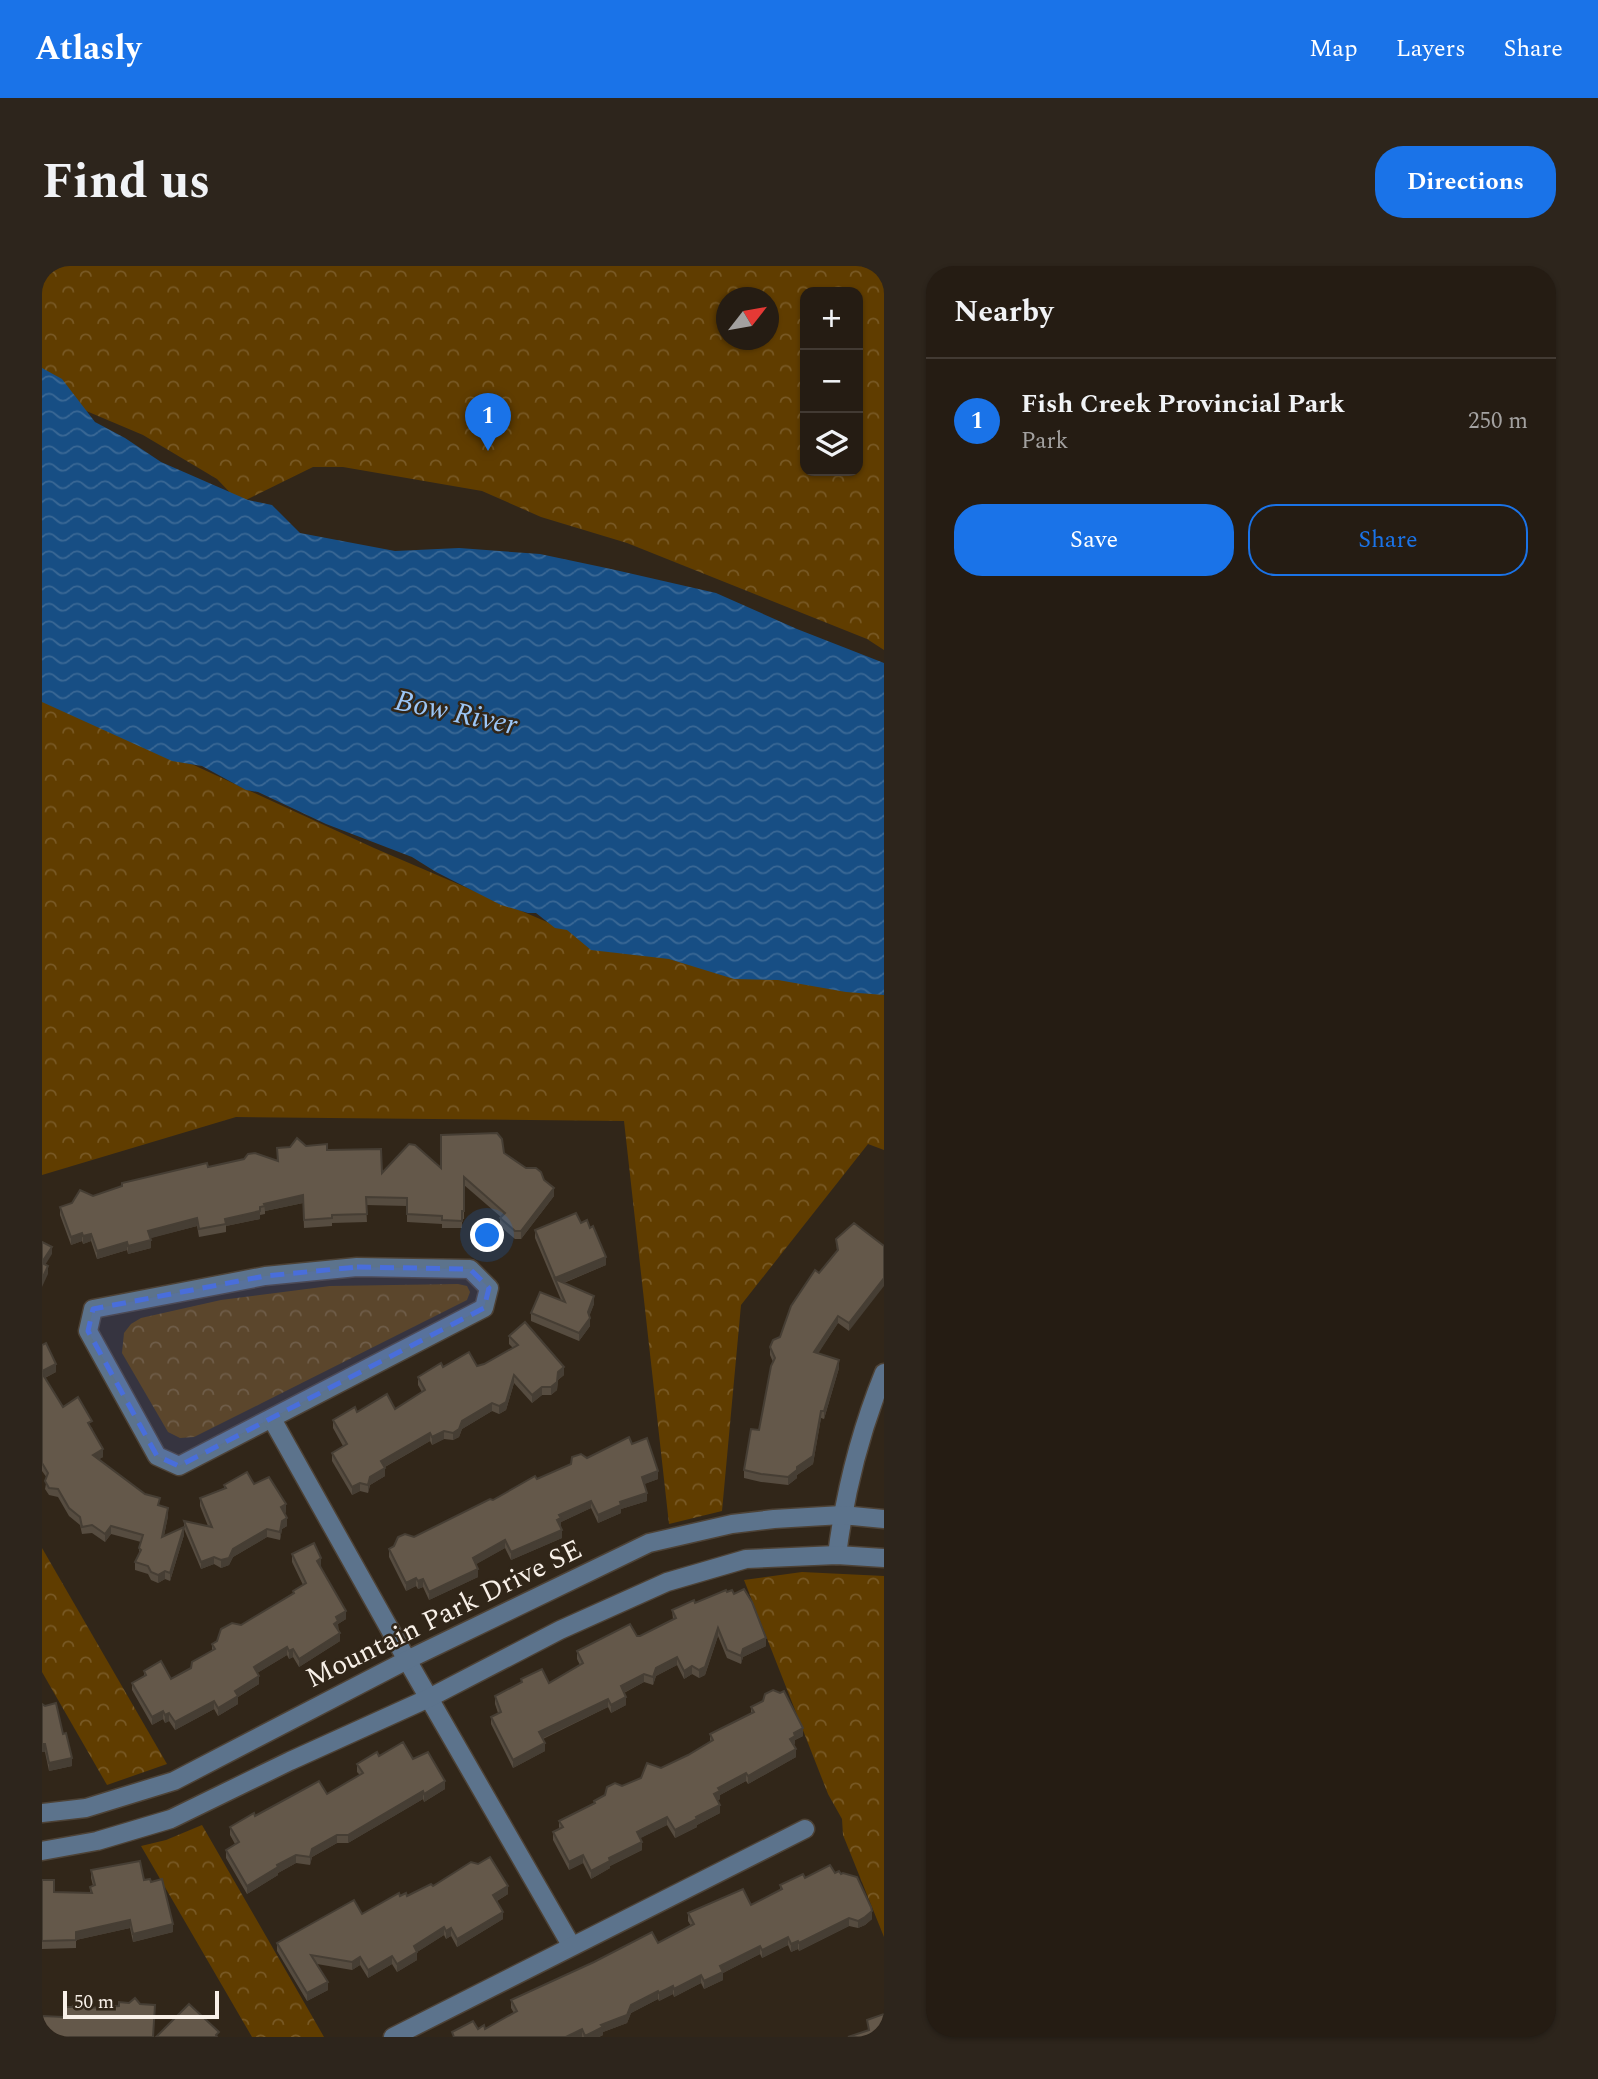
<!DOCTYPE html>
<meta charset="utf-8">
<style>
:root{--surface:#251c13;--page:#2d251c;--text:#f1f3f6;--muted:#a3a1a0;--line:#423a33;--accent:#1a73e8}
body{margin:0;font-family:Spectral,serif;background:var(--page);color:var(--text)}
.controls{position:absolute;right:21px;top:21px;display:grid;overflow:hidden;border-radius:14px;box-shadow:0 2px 5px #0004}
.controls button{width:63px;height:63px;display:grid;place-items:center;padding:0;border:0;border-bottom:2px solid var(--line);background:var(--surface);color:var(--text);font:35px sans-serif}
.compass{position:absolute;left:674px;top:21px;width:63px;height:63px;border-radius:50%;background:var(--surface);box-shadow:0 2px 5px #0004;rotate:59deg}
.scale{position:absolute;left:21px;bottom:18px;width:156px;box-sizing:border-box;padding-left:7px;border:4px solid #f8f0e8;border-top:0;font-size:19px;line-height:24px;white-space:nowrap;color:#f8f0e8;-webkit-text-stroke:5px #312619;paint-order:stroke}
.you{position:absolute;left:446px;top:970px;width:24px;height:24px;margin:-18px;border:5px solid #fff;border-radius:50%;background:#1a73e8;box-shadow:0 0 0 10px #1a73e833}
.badge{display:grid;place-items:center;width:46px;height:46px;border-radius:50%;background:var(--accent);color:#fff;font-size:23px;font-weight:700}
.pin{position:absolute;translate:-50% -58px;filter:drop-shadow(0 2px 4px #0008)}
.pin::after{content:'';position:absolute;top:37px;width:24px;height:21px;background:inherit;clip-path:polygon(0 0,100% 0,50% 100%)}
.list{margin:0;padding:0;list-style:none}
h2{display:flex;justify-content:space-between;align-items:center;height:91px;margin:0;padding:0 28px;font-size:30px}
h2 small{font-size:23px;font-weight:400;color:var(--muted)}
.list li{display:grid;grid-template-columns:46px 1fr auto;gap:21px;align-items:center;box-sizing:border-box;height:126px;padding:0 28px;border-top:2px solid var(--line)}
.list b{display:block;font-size:26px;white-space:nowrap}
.list p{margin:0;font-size:23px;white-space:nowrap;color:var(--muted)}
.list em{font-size:23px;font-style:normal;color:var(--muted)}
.actions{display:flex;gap:14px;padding:21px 28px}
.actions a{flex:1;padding:16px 0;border:2px solid var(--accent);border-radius:28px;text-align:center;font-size:24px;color:var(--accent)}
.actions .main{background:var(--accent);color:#fff}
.icon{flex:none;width:38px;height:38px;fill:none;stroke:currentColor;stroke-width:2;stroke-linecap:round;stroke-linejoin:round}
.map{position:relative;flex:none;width:842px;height:1771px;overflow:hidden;border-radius:28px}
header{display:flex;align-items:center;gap:42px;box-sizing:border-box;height:98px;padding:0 35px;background:var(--accent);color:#fff}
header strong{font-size:33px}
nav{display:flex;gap:38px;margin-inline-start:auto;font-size:24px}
.intro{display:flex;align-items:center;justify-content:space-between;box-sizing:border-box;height:168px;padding:0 42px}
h1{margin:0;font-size:49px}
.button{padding:18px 32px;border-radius:28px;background:var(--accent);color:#fff;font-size:24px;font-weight:700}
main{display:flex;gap:42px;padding:0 42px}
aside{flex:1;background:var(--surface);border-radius:28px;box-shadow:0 2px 5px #0004}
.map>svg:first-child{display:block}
.park{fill:url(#park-crowns);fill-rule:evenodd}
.water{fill:url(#water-waves)}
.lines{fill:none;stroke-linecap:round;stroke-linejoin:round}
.minor-casing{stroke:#4d4236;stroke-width:21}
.tertiary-casing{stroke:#4d4236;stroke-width:21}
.minor{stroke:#5c738c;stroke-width:18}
.tertiary{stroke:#5c738c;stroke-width:18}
.wall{fill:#564c40}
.shaded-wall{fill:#463e34}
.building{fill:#64584a;stroke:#463e34;stroke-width:2}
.marked{fill:#496edb;fill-opacity:0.2;stroke:#496edb;stroke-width:5;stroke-dasharray:14 9;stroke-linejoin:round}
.labels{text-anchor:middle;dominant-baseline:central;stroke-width:5;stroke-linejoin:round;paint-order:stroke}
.street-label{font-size:28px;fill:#f8f0e8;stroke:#312619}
.water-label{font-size:30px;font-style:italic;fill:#9cc6f6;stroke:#312619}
</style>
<header>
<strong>Atlasly</strong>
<nav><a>Map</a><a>Layers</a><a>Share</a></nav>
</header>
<div class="intro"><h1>Find us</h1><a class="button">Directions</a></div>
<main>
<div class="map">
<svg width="842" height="1771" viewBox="0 0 842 1771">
<defs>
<pattern id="park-crowns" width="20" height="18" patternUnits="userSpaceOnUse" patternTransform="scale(1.75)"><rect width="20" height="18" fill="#603d00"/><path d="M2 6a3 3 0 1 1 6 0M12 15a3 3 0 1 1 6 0" fill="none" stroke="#785925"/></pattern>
<pattern id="water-waves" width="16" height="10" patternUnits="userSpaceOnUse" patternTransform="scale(1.75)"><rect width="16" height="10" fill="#174e84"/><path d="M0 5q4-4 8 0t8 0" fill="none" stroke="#3a6895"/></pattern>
</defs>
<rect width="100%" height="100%" fill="#312619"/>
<g class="park">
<path d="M0,0h842v384l-17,-11 -240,-96 -86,-26 -59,-26 -139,-24h-30l-73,36 -23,-24 -74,-44 -78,-33 -23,-13zM763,26h53v179h-53zM684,32h42v42h-42z"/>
<path d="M0,424l156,77 176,81 173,74 89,26 248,44v158l-16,-6 -127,161 -19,206 -53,13 -45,-403 -388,-4 -194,58z"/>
<path d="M416,1018l9,2 3,6 -3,8 -273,137 -14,1 -12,-6 -46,-79 2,-20 7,-9 10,-6 80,-18 109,-14z"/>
<path d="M0,1282l125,216 -60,21 -65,-113z"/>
<path d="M760,1306l82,4v361l-41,-102 -1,-16 -14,-25 -84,-214z"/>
<path d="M160,1559l122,212h-72l-111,-191 25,-6z"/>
</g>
<path class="water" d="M0,102l20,11 33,43 30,16 36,24 87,38 24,5 28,28 95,18 64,-3 81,6 71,15 105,24 81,36 87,34v332l-38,-3 -68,-12 -44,-1 -65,-20 -78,-9 -24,-20 -12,-2 -19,-15h-8l-27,-8 -65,-33 -24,-15 -86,-33 -68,-32 -12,-2 -44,-24 -30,-5 -130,-59z"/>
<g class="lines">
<defs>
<g id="minor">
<path d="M315,1001l113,2 19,19 -5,20 -305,158 -22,-10 -69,-125 5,-22 172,-33z"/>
<path d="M230,1153l135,241 164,285"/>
<path d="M795,1289c8,-64 23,-123 47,-182"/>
<path d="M351,1771l412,-208"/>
</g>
<g id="tertiary">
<path d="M0,1547l44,-5 88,-27 233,-121 242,-117 83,-19 42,-5 68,-4 42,4"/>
<path d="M0,1585l55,-10 74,-22 119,-58 139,-63 131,-68 107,-48 79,-23 91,-4 47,3"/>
</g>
</defs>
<use href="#minor" class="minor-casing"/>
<use href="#tertiary" class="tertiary-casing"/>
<use href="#minor" class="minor"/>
<use href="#tertiary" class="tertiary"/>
</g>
<g class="wall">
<path d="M264,880l21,4 55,23 59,-5 63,-15 40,27 10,16 -33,43h-6l-15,-13v-8l1,-1 -37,-32v34h-2v9h-20v-4l-35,-2v-16l-41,-1 1,17 -35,1v3l-28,2 -1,-25 -38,8v3l-5,1v4l-34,7v6l-27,5 -2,-11 -47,12 1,10 -23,6 -1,-4 -30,9 -6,-18 -8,3 -1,-3 -11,4 -11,-30v-8l62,-21v-3l86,-16 69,-6z"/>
<path d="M539,957l25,42 -42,18 30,21 -5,12 1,10 -11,15 -48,-20v-8l30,-13 -26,-62v-8z"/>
<path d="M812,957l-5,108 -11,-8 -20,30 21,15 -15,51 -3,-1 -8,46 -16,11v3l-9,7 -27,-3 -17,-4v-8l15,-40 14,-68 -3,-7v-8l10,-10 57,-86 -1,-12z"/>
<path d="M467,1070l55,39 -6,5 -1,10 -6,5h-9l-10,8 -18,-20 -8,27 -7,4 -7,-3 -30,18 -3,8 -6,3 -9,-1 -12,6 -2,-4 -45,26v9l-15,9 -2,8 -8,-2 -8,4 -20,-34v-8l11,-7 -10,-18v-8l24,-8 38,-3 27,-17 -4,-7v-8l25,-10 34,-1 7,-2 29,-16 -4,-4z"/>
<path d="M0,1079l14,27 -11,6 18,29 29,21 11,29 -4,2 61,46 8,11 -4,20 20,-9v-6l24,5 -8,-20v-8l24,-10v-3l30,-1 32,28 -1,1 2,13 -5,3 -2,11 -13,-3 -34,20 -4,8 -8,3 -7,-4 -13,5 -17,-40v6l-14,46 -5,-2 -7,4 -7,-3 -3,-6 -13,-4v-8l4,-7v-7l2,-6 -30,-8 -6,8 -13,-9 -10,1 -2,-9 -11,-9 -11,-19 -9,-2 -4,-6 2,-11 -5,-7z"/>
<path d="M590,1178l26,35 -14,5 3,17 -26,8v4l-23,10 -7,-15 -30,14 -1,4 2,12 -51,22 -6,-12 -29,16 2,13 -49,23 -6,-13 -5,2 -2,-3 -10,5 -17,-34v-8l148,-70 50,-21z"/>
<path d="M250,1288l29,12 -1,1 26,52 -8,5 2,17 -41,26 -6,-10 -4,2 -2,-4 -30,18 2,11 -21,13v7l-20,12 -4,-7 -39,21 -6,-9 -4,2 -2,-4 -11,6 -20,-35v-7l12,-7v-5l27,8 20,-11 21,-17v-7l29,-19 52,-32v-2l10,-6 -11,-23z"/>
<path d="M653,1337l71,43 -23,11 -2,7 -14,-6 -9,-22 -13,39 -6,3 -7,-4 -8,5 -7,-14 -21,11 -3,9 -9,-3 -20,11 2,12 -15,8 -3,-6 -65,32 2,12 -32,17 -22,-44v-7l7,-4 -3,-9v-8l26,-13v-4l28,4 31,-18 -3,-6v-8l63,-15 33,-17 -1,-9z"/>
<path d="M0,1438l21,30 9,32 -23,5 -4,-19z"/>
<path d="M709,1441l52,29 -8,4v4l-2,1 3,12 -48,27 -2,-3 -26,14v4l-3,2 3,12 -23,12v2l-22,11 -8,-13 -27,13 2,12 -32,16v2l-19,11 -8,-16 -14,7 -16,-30v-8l6,-3v-8l35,-18v-2l94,-46 22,-13v-8l41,-20z"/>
<path d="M337,1490l34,3 32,30 -21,13 -1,-3 -75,44h-11l-25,14 -2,8 -14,-2 -18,10v2l-31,19 -21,-36v-8l9,-6 -5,-9v-8l25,-11 72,-22 33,-19 -3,-3v-8z"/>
<path d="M49,1604l53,10 29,52 -40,10 -3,-14 -54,12v8l-34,1v-69l12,12 36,1v-6l3,-1 -2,-8z"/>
<path d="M793,1607l37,46 -7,6 -7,3 -9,-2 -50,25 -1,-2 -7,3 -3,-7 -26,13 -2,-4 -37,19v7l-19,9 -3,-6 -27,14 -1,-3 -14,7 -1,-2 -27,14 -4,10 -24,9v3l-4,2h-145l24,-8h7l29,-16 -3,-5v-8l147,-57 33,-17 -3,-5v-8l63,-8 29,-15v-5l25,-7z"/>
<path d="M391,1620l75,8 -11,7 6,18 -46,28 -6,-11 -5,3 -2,-4 -27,17v8l-20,12 -5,-8 -24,14 -8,-13 -8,5 -35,-6 11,26 -21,11 -30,-50v-8l85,-29 38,-18h7z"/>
</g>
<g class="shaded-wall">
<path d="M512,922v8l-33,43v-8z"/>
<path d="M261,929v8l-38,8 -1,-7z"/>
<path d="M218,945v8l-34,7 -1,-7z"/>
<path d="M155,952v8l-49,13v-8z"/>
<path d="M40,967v8l-11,4v-8z"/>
<path d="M49,968v7l-8,3v-8z"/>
<path d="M109,974v8l-23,6v-8z"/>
<path d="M85,976v8l-30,9v-8z"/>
<path d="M10,981v7l-10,16v-8z"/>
<path d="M564,991v8l-48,20 -3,-6v7v-8z"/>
<path d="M6,1000v8l-6,13v-8z"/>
<path d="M842,1012v8l-35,45v-8z"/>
<path d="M552,1030v8l-6,16v-8z"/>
<path d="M796,1050v7l-24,37v-8z"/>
<path d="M548,1052v8l-11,15v-8z"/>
<path d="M797,1094v8l-15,51v-8z"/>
<path d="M14,1098v8l-14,7v-8z"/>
<path d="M522,1101v8l-6,5 -1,10 -6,5v-8l7,-15z"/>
<path d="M472,1109v8l-8,27 -7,4v-8z"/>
<path d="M500,1121v8l-10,8v-8z"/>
<path d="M450,1137v8l-30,18 -3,8 -6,3v-7l9,-12z"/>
<path d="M779,1145v7l-8,46 -16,11v-8z"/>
<path d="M402,1165v8l-12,6v-8z"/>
<path d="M388,1167v8l-49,28v-8z"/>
<path d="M61,1183v8l-10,6v-8z"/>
<path d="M343,1202v8l-15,9 -2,8v-8l2,-8z"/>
<path d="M755,1204v8l-9,7v-8z"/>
<path d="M616,1205v8l-16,6v-8z"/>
<path d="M318,1217v8l-8,4v-8z"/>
<path d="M605,1227v8l-26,8v4l-23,10v-8l22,-13z"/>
<path d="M549,1235v7l-30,14v4l-4,2v-8l2,-5z"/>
<path d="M244,1238v8l-5,3v-8z"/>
<path d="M126,1242v8l-6,29v-8z"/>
<path d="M245,1252v8l-5,3 -2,11v-8l2,-11z"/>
<path d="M69,1260v8l-6,8v-8z"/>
<path d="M142,1261v8l-14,46v-8z"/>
<path d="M225,1263v8l-34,20 -4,8 -8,3v-8l12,-11z"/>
<path d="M520,1264v8l-51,22v-8z"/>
<path d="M463,1274v8l-32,18v-8z"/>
<path d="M172,1291v7l-13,5v-7z"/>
<path d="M279,1292v8l-4,2v-7z"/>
<path d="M436,1303v8l-49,23v-8z"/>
<path d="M123,1305v8l-7,4v-8z"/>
<path d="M374,1312v8l-10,5v-8z"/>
<path d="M381,1313v8l-5,2v-8z"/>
<path d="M304,1345v8l-8,5v5l-4,-5 2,-7z"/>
<path d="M676,1362v8l-13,39 -6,3v-8z"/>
<path d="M298,1367v8l-41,26v-8z"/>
<path d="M724,1372v8l-23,11 -2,7v-8l2,-7z"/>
<path d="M245,1381v8l-33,20v-8z"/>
<path d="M251,1383v8l-4,2v-8z"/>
<path d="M635,1391v8l-21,11 -3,9v-8l3,-9z"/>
<path d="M650,1400v8l-8,5v-8z"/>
<path d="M602,1408v8l-23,12v-8z"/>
<path d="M217,1410v8l-21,13v7l-20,12v-8l17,-17z"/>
<path d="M584,1431v8l-15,8v-8z"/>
<path d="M566,1433v8l-69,33v-8z"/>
<path d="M172,1435v8l-39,21v-8z"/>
<path d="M121,1445v8l-11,6v-8z"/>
<path d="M127,1447v8l-4,2v-8z"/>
<path d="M761,1462v8l-8,4v4l-5,2v-7l4,-6z"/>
<path d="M503,1477v8l-32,17v-8z"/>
<rect x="0" y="1478" width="3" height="8"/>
<path d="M754,1483v8l-48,27v-8z"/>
<path d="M30,1492v8l-23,5v-8z"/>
<path d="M704,1507v8l-26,14v4l-6,3v-8l4,-6z"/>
<path d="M403,1515v8l-21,13v-8z"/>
<path d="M381,1525v8l-75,44v-8z"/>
<path d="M678,1539v8l-23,12v2l-22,11v-8l21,-13z"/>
<path d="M625,1551v8l-30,15v-8z"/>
<path d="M295,1569v8l-25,14 -2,8v-8l2,-8z"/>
<path d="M600,1576v8l-32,16v2l-19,11v-8l18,-13z"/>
<path d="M254,1589v8l-18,10v2l-31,19v-8l30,-21z"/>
<path d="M541,1589v8l-14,7v-8z"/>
<path d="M466,1620v8l-15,9v-8z"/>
<path d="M830,1645v8l-7,6 -7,3v-7z"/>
<path d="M461,1646v7l-46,28v-8z"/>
<path d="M807,1652v8l-50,25v-8z"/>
<path d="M88,1654v8l-54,12v-8z"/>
<path d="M131,1658v8l-40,10v-8z"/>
<path d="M402,1661v8l-30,19v-8z"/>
<path d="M409,1662v8l-5,3v-8z"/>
<path d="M746,1671v8l-26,13v-8z"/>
<path d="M756,1675v8l-7,3v-8z"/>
<path d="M718,1680v8l-37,19v7l-19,9v-8l16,-15z"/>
<path d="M375,1686v8l-20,12v-8z"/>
<path d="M350,1690v8l-24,14v-8z"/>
<path d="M318,1691v8l-8,5v-8z"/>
<path d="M659,1709v8l-27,14v-8z"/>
<path d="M286,1716v8l-21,11v-8z"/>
<path d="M631,1720v8l-14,7v-8z"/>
<path d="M616,1725v8l-27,14 -4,10 -24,9v3l-4,2h-14l46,-32z"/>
<path d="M540,1763v8h-16z"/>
</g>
<g class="building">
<path d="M455,867l5,6 2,14 22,15h10l5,4 3,8 10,8 -33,43h-6l-15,-13 5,-5 -41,-36v34h-2v10l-20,-1v-4l-35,-2v-16l-41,-1 1,17 -35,1v3l-28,2 -1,-25 -39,9 1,2 -5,1v4l-35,8 1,5 -27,5 -2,-11 -49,13 3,9 -23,6 -1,-4 -30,9 -6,-17 -8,2 -1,-3 -11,4 -11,-30 12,-4 8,-13 13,6 29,-10v-3l85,-20 1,4 36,-8 4,-5 7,-1 23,8 -1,-13 13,-1 7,-9 9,8 21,-2v6l54,-1 1,24 27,-29 6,1 26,23v-33z"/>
<path d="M534,947l5,10 6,-3 3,8 3,-2 13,31 -51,21 -20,-48z"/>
<path d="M812,957l30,23v32l-35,45 -11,-7 -24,36 25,8 -15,51h-3l-8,45 -16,11v3l-9,7 -27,-3 -17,-4 7,-41 8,1 12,-64 4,-8 -5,-11 3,-7 7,-3 11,-31 24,-36 4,3 19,-23 -2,-11z"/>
<path d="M0,976l10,5 -10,15z"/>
<path d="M0,997l6,3 -6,13z"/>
<path d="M513,1013l39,17 -6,16 2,6 -11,15 -48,-20 9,-21 25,10z"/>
<path d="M483,1056l39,45 -6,5 -1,10 -6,5h-9l-10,8 -18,-20 -8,27 -7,4 -7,-3 -30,18 -3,8 -6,4 -9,-2 -12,6 -2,-4 -49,28 4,7 -15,9 -2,8 -8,-2 -8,4 -20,-34 15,-9 -14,-24 22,-13 2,5 30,-18 8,15 30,-19 -7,-13 23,-14 2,4 26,-15 8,14 7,-2 34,-19 -9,-9z"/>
<path d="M4,1077l10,21 -14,7v-26z"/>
<path d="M0,1107l21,34 15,-10 14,24 -4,2 15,26 -10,6 52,39 15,4 -2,7 10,3 -6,29 22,-10 -14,46 -5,-2 -7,4 -7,-3 -3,-6 -13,-4 6,-12 -2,-2 4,-13 -32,-9 -6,8 -13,-9 -10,2 -2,-10 -11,-9 -11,-19 -9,-1 -4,-7 3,-8 -6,-10z"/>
<path d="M587,1171l3,7 15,-6 11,33 -16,6 5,16 -27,9 1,3 -23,10 -7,-14 -32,14 2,3 -4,2 5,10 -51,22 -6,-12 -32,18 5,11 -49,23 -6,-13 -5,2 -2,-3 -10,5 -17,-34 5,-3 4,-9 7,-3 9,3 76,-38 3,1 42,-24 2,3 34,-15 1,-7 9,-3 6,4z"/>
<path d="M205,1206l7,12 15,-7 17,27 -5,3 6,11 -5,3 -2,11 -13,-3 -34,20 -4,9 -8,2 -7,-3 -13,5 -17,-41 28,6 -12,-29 26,-10 -2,-3z"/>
<path d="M272,1277l7,15 -4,3 29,50 -10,6 2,4 -4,3 6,9 -41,26 -6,-10 -4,2 -2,-4 -33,20 5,9 -24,15 3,5 -20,12 -4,-7 -39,21 -6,-9 -4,2 -2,-4 -11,6 -20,-34 14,-8 -2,-4 17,-10 10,18 20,-11 1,-6 23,-13 -3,-5 5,-3 4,-12 11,-6 9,2 53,-32 -1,-2 13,-8 -14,-29z"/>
<path d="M702,1323l8,13 14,36 -23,11 -2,7 -14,-6 -9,-22 -13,39 -6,3 -7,-4 -8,5 -7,-14 -21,11 -3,9 -9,-3 -23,12 5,11 -15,8 -3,-6 -69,33 6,11 -32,17 -22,-43 10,-5 -6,-16 27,-14 -1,-3 21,-10 7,14 34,-20 -6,-12 53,-27 7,12h3l36,-18 -4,-8 22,-10 1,3 31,-13 1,2 5,-2 2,4z"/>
<path d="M731,1424l7,3 4,-2 19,37 -9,5 1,3 -5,3 6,10 -48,27 -2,-3 -28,15 2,3 -6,3 6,11 -24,12 1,2 -22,11 -8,-13 -30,15 5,10 -33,16 1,3 -19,10 -8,-16 -14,7 -16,-30 10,-5 -4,-6 36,-18 -1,-2 11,-6 2,-8 8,-4 7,3 19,-8 6,-15 14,5 27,-13 25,-15 -3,-6 44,-22 -3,-5 12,-6 2,-7z"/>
<path d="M14,1437l7,31 3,-1 6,25 -23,5 -4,-19h-3v-40l3,2z"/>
<path d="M361,1476l10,17 15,-7 17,29 -21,13 -1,-3 -75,44h-11l-25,14 -2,8 -14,-2 -19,10 1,2 -31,19 -21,-36 13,-8 -9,-15 24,-14 1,3 64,-35 8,13 36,-21 -6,-9 20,-12 2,4z"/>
<path d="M448,1591l18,29 -15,9 10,17 -46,27 -6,-11 -5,3 -2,-4 -30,19 3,6 -20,12 -5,-8 -24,14 -8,-13 -8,5 -41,-7 17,27 -21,11 -30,-50 77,-43 8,14 37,-21 1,3 6,-3 1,3 24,-12 2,2 38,-24 7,2z"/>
<path d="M98,1595l4,19 6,-1 1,3 11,-3 11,45 -40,10 -3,-14 -54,12v8l-34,1v-61h12v12l38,1 -2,-6 5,-2 -4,-15z"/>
<path d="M788,1599l5,8 4,-2 2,3 2,-1 14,4 14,30 1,4 -7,6 -7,4 -9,-3 -50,25 -1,-2 -7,3 -3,-7 -26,13 -2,-4 -40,20 3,6 -19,9 -3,-6 -27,14 -1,-3 -14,7 -1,-2 -27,14 -4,10 -26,10 2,2 -18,9 -3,-7 -16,8h-112l-2,-5 21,-11 5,8 6,-4 1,4 32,-18 -6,-11 83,-38 58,-30 6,11 36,-19 -6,-11 55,-24 8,16 31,-16 -2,-4 23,-11 2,4z"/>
<path d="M93,1732l5,6 15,1 -2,32h-111v-21l22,1v-10h8l3,-3 8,-1 5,5 31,-2v-4l10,1z"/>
<path d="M147,1738l30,28 -3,3 1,2h-61z"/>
<path d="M842,1748v23h-36l21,-7 -2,-10z"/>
</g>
<path class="marked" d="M315,1001l113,2 19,19 -5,20 -305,158 -22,-10 -69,-125 5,-22 172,-33z"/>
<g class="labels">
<g class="street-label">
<text transform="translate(402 1348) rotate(-26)">Mountain Park Drive SE</text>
</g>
<g class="water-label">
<text transform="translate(414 447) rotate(12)">Bow River</text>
</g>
</g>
</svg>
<div class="controls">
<button>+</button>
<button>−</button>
<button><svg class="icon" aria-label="layers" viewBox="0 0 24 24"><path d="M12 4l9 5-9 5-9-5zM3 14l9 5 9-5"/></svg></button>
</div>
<svg class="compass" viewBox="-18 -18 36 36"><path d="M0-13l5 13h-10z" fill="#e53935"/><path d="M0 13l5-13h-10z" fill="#a3a1a0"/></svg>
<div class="scale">50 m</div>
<div class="you"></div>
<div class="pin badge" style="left:446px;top:185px">1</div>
</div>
<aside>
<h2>Nearby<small></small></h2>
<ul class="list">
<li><span class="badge">1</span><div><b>Fish Creek Provincial Park</b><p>Park</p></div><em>250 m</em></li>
</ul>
<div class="actions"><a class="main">Save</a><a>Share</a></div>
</aside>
</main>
